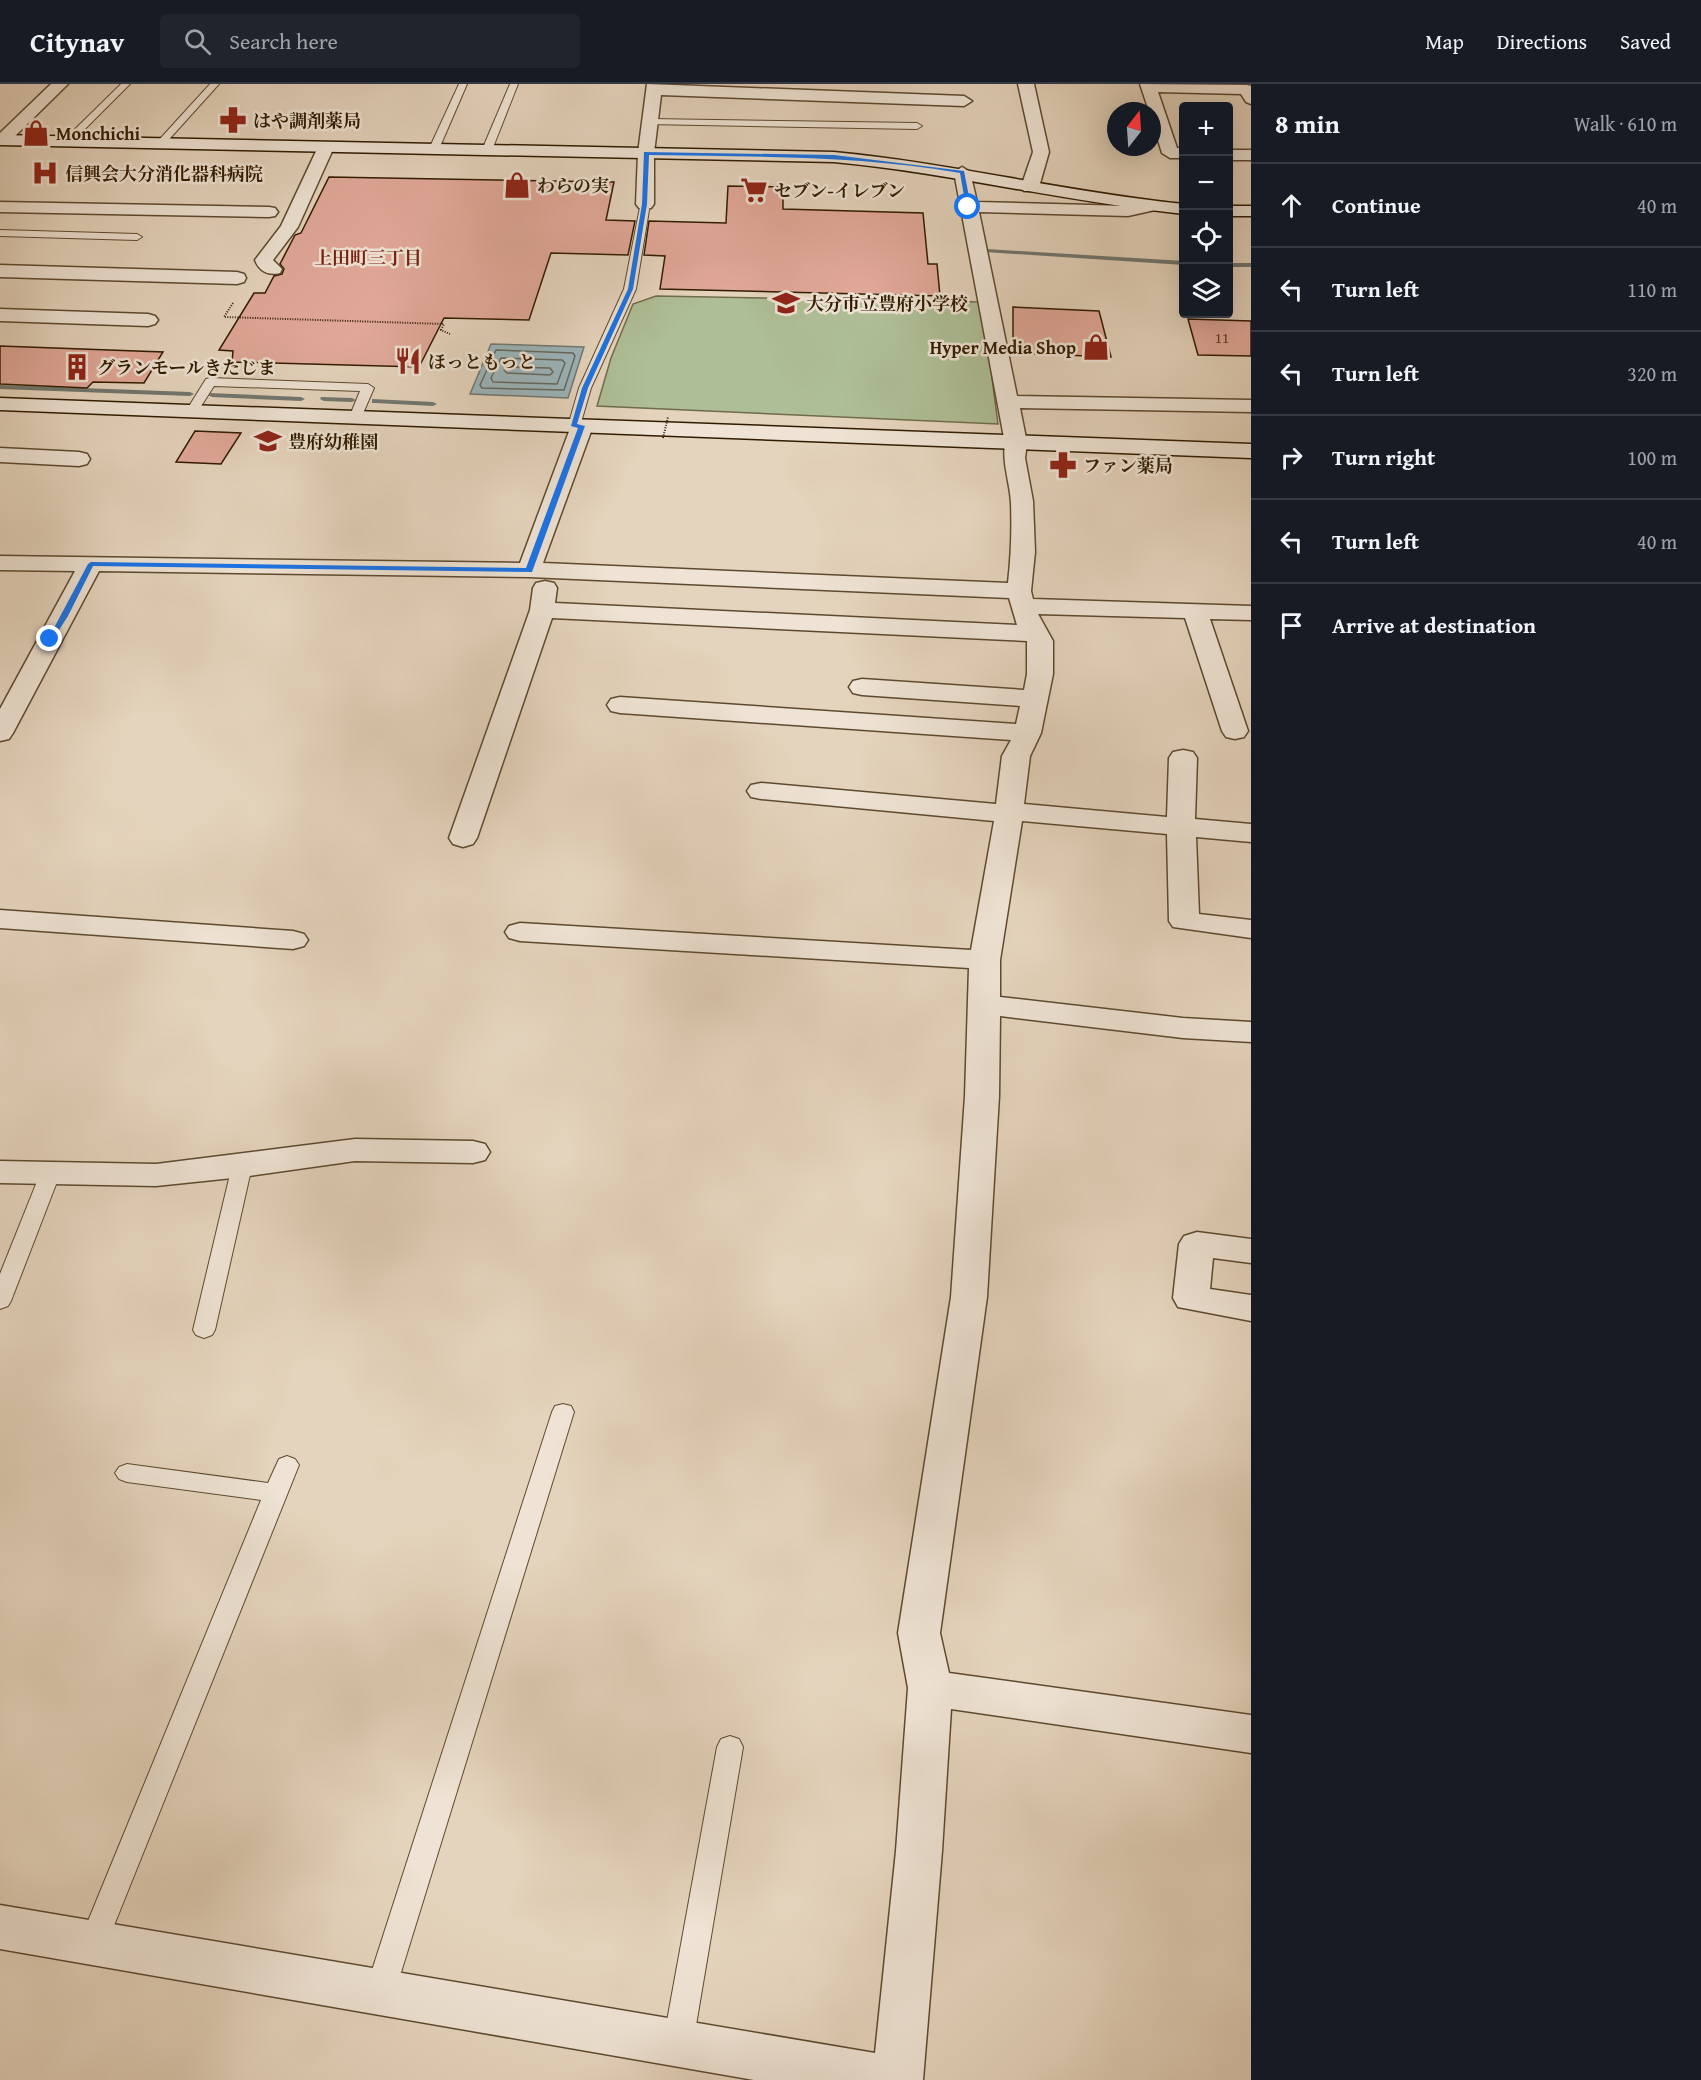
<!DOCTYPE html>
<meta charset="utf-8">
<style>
:root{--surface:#171b24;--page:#20242c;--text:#f1f3f6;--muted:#9ea1a6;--line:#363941}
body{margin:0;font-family:"Gentium Book Plus","Noto Serif JP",serif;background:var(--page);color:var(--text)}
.controls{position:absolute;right:18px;top:18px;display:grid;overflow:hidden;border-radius:6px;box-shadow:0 6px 24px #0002}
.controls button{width:54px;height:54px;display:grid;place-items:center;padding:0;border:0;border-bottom:2px solid var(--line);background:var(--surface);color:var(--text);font:30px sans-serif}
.compass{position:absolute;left:1107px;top:18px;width:54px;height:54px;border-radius:50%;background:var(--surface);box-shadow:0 6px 24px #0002;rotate:17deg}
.stop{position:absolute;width:18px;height:18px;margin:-14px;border:4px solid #1a73e8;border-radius:50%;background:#fff}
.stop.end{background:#1a73e8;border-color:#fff;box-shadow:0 2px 6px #0008}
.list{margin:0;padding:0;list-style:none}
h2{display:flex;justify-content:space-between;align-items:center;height:78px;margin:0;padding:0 24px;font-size:26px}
h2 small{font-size:20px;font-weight:400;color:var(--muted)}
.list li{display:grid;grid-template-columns:39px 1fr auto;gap:18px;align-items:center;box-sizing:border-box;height:84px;padding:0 24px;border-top:2px solid var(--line)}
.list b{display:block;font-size:22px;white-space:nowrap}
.list em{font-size:20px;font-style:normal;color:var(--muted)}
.icon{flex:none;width:33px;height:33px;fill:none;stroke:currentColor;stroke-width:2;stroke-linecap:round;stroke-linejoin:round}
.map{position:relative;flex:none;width:1251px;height:1996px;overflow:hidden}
header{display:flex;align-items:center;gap:36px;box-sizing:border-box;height:84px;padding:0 30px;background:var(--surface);border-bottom:2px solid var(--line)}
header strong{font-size:28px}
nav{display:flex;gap:33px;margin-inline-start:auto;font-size:21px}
.search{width:420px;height:54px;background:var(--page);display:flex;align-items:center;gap:15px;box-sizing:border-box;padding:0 21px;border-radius:6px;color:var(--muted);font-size:22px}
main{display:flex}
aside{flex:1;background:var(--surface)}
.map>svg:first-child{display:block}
.green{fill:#aebe96;stroke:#706c4b;stroke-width:1.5}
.water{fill:#9bb5bc;stroke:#717771;stroke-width:1.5}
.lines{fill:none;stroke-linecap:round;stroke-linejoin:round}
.shore{stroke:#66685e;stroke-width:1.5}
.stream{fill:#717771;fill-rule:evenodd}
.building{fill:#e1a899;stroke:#311b00;stroke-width:1.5}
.lane-casing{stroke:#5e492f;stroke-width:2}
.street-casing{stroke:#5e492f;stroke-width:3}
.secondary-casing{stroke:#311b00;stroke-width:3}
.path{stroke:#311b00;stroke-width:2;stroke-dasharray:1 1.5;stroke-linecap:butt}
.lane{fill:#eee3d4;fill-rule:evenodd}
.street{fill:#eee3d4;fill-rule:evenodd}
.secondary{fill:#eee3d4;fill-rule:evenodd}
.path-bridge{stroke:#311b00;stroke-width:2;stroke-dasharray:1 1.5;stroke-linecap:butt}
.route{fill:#1a73e8}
.labels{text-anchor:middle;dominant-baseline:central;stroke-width:5;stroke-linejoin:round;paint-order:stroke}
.far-number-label{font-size:15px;fill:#5d3e26}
.far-poi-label{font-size:18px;font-weight:bold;fill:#311b00;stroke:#eee3d4;text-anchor:start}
.far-neighbourhood-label{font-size:18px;font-weight:bold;fill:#7a1f14;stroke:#eee3d4}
</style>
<header>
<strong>Citynav</strong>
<div class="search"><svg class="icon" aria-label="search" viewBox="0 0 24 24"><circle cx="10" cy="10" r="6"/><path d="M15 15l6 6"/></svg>Search here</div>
<nav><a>Map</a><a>Directions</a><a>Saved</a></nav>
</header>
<main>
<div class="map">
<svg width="1251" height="1996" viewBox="0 0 1251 1996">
<rect width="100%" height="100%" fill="#e5d4bd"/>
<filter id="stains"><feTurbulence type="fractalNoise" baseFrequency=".00333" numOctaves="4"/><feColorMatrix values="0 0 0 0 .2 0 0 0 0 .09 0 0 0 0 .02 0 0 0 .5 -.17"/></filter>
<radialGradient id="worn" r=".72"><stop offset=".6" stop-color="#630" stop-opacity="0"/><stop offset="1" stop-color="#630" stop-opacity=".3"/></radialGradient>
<path class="green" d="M656,212l326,6 16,122 -401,-18 14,-48 22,-54z"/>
<path class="water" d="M491,260l93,3 -16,51 -98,-4z"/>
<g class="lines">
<g class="shore">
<path d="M496,266l77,3 2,3 -11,34 -82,-2 -2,-3z"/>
<path d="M501,274l61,2 3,3 -8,21 -64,-2 -2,-4z"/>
<path d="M507,283l43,1 3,4 -3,3 -43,-2 -3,-3z"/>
</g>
<g class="stream">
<path d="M987,165l197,12v4l-199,-13v-2z"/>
<rect x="1228" y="179" width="23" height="4"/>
<path d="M0,301l190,7 4,2 -4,2 -190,-7z"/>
<path d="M209,309l92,4 4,2 -4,2 -89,-4 -4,-2z"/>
<path d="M321,313l31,1 4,2 -4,2 -28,-1 -4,-2z"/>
<path d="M372,315l61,3 4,2 -4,2 -58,-3h-3z"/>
</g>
</g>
<g class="building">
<path d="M329,93l285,5 -8,38 29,1 -7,34 -77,-2 -22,67 -85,-2 -25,49 -187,-5 1,-11 -14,-1 35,-57h11l9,-17 8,-2 2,-5 -4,-5 15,-29 6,-2z"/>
<path d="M728,102l55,1v22l140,4 5,51h9l3,32 -280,-7 5,-33 -21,-1 5,-34 77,2z"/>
<path d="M1013,223l86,4 12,46 -98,-4z"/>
<path d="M1188,235l63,2v35l-53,-1z"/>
<path d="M0,262l163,6 -19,31 -51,-1 -6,6 -87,-4z"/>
<path d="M195,347l46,2 -20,31 -45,-2z"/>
</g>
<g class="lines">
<defs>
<g id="lane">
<path d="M121,0h9l-59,59h-6v-4z"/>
<path d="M210,0h9l-55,61h-6v-4z"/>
<path d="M459,0h8l-28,65 -8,2 -2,-2z"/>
<path d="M510,0h8l-26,66 -8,2 -2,-2z"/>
<path d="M650,35l267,4 5,3 -5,3 -270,-5v-4z"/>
<path d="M641,118l9,2 -14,85 -45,99 -11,38 -2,3h-8l-2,-3 11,-38 45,-99z"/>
<path d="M0,146l137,4 5,3 -5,3 -137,-4z"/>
<path d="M210,294l158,6 6,4 -13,30 -6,4 -6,-4 11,-27 -146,-5 -18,28h-8l-2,-3 20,-32z"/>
<path d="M242,1075l7,2 3,5 -37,164 -3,5 -8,3 -8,-3 -3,-5 39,-164 3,-5z"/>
<path d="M50,1083l7,2 3,5 -49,127 -3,5 -8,3v-35l40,-100 3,-5z"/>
<path d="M563,1320l8,2 3,6 -179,580 -5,9 -10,4 -10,-4 -5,-9 187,-580 3,-6z"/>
<path d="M287,1372l8,3 4,6 -192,478 -4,9 -10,4 -10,-4 -4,-9 182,-443 -134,-18 -8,-3 -4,-6 4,-6 8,-3 141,19 11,-24z"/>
<path d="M730,1652l9,3 4,8 -50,296 -5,10 -10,4 -10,-4 -5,-10 54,-296 4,-8z"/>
</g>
<g id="street">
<path d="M51,0h17l-60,59 -8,1v-11z"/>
<path d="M647,0l317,12 8,5 -8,5 -303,-11 -7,58v51l-3,4h-12l-3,-4 2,-51z"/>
<path d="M1018,0h16l15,68 -10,35 -3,4h-12l-3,-4 12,-35z"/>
<path d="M1140,0l107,1 4,1v18l-5,-2 -5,-8 -83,-2 19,56h7v10h-14l-8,-5 -10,-32v-10h-3z"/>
<path d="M326,58l8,5 -36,80 -25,33 9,9 -2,4c-12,3 -21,-2 -25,-13l26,-34 37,-79z"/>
<rect x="1228" y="66" width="23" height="10"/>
<path d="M962,83l8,5 7,30 151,4 21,-5 6,1 3,4 -3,4 -27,6 -149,-4 38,184 234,4v12l-231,-4 7,35 -2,15 8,43 2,51 -4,39 2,8 218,7v14l-41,-1 38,112 -4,6 -9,2 -9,-2 -4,-6 -37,-113 -147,-4 15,27v33l-12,59 -11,23 -6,48 143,13 2,-59 4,-6 10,-2 10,2 4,6 -2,61 56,5v18l-55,-5 3,77 52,6v18l-78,-11 -4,-6 -2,-87 -145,-13 -22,139v37l183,21 68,4v20l-68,-4 -183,-22 -1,80 -12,201 -47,336 9,40 302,42v38l-300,-44 -9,142 -19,229h-169l-754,-131v-44l875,148 21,-202 12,-163 -10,-55 53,-336 14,-201 4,-128 -449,-27 -11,-3 -4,-6 4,-6 11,-3 451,27 23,-129 -233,-22 -10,-2 -4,-6 4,-6 10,-2 235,21 6,-48 9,-16 -391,-27 -9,-2 -4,-6 4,-6 9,-2 396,27 4,-18 -158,-11 -9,-2 -4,-6 4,-6 9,-2 162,11 3,-16v-33l-475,-23 -75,220 -4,6 -10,3 -10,-3 -4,-6 81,-228 3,-22 3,-5 9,-2 9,2 3,5 -2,15 462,22 -8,-27 -480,-21 -430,-6 -86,162 -4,6 -9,2v-32l75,-138 -75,-1v-14l520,7 51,-137 3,-5 8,-1 8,1 3,5 -50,137 465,20c3,-26 4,-53 3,-80 -1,-21 -9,-39 -6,-60l-51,-271z"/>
<path d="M0,118l269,5 6,1 3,4 -3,4 -6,1 -269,-5z"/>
<path d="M0,181l237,7 7,2 2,4 -2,4 -7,2 -237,-7z"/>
<path d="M0,225l148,5 7,2 3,4 -3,4 -7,2 -148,-5z"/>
<path d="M0,364l79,4 8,2 3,5 -3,5 -8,2 -79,-4z"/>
<path d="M0,826l293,21 11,3 4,6 -4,6 -11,3 -293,-21z"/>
<path d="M355,1055l118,2 12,3 5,8 -5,8 -12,3 -118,-2 -113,16 -86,9 -156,-3v-22l156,3z"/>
<path d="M1197,1148l54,7v24l-38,-5 -3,31 41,6v26l-73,-14 -5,-9 6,-54 5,-8z"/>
</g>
<g id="secondary">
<path d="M0,51l834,17c117,11 232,40 350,52v10c-118,-12 -232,-41 -350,-52l-834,-17z"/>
<rect x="1228" y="122" width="23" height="10"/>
<path d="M0,314l1251,46v14l-1251,-48z"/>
</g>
</defs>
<use href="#lane" class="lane-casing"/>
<use href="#street" class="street-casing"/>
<use href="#secondary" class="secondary-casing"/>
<path class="path" d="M233,219l-9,14 220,7 -3,6 9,4"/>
<use href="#lane" class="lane"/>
<use href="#street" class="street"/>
<use href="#secondary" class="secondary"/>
<path class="path-bridge" d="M663,354l5,-21"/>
</g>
<path class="route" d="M644,68l190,3 130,16 7,36h-5l-6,-34c-103,-18 -207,-16 -311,-18l-2,49 -14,85 -45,99 -11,36 8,2 -53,146 -439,-6 -25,50 -16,25h-5l41,-77 3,-2 435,6 52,-140 -7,-2 11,-38 46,-99 14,-85z"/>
<defs>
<symbol id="pharmacy-bare" viewBox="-9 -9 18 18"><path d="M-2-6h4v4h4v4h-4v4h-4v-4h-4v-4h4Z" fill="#8f2418" stroke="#eee3d4" stroke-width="2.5" paint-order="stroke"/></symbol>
<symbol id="shop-bare" viewBox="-9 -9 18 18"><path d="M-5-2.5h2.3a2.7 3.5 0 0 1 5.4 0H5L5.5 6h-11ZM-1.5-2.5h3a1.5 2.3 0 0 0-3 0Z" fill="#8f2418" stroke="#eee3d4" stroke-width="2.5" paint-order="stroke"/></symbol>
<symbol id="hospital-bare" viewBox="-9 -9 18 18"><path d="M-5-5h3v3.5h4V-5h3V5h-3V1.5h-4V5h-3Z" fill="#8f2418" stroke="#eee3d4" stroke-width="2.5" paint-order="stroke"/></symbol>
<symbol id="supermarket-bare" viewBox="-9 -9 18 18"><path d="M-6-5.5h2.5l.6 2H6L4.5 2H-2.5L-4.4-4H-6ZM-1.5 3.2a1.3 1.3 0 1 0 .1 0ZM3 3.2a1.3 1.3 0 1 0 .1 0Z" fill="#8f2418" stroke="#eee3d4" stroke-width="2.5" paint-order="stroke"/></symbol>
<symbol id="school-bare" viewBox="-9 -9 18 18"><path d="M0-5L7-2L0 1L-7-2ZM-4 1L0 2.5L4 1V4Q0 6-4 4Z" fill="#8f2418" stroke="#eee3d4" stroke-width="2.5" paint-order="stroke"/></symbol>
<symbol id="restaurant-bare" viewBox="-9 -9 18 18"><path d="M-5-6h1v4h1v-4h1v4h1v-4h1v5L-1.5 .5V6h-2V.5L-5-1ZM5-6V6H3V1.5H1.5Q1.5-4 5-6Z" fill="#8f2418" stroke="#eee3d4" stroke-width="2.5" paint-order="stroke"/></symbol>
<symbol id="building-bare" viewBox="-9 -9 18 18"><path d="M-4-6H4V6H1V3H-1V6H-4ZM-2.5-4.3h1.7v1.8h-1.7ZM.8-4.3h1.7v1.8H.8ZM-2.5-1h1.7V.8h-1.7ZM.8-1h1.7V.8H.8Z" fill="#8f2418" stroke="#eee3d4" stroke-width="2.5" paint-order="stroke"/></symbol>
</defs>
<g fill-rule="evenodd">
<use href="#pharmacy-bare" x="214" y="17" width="38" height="38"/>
<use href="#shop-bare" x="17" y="30" width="38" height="38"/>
<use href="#hospital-bare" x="26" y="70" width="38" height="38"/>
<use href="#shop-bare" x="498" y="82" width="38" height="38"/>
<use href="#supermarket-bare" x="735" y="87" width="38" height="38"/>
<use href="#school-bare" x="767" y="200" width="38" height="38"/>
<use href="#shop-bare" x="1077" y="244" width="38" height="38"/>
<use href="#restaurant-bare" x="389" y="258" width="38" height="38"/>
<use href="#building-bare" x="58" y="264" width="38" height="38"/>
<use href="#school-bare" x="249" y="338" width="38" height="38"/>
<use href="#pharmacy-bare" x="1044" y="362" width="38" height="38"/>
</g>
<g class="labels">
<g class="far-number-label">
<text x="1222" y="253">11</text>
</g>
<g class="far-poi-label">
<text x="253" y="36">はや調剤薬局</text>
<text x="56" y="49">Monchichi</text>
<text x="65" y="89">信興会大分消化器科病院</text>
<text x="537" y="101">わらの実</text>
<text x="774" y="106">セブン-イレブン</text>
<text x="806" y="219">大分市立豊府小学校</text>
<text x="1076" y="263" text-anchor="end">Hyper Media Shop</text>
<text x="428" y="277">ほっともっと</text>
<text x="97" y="283">グランモールきたじま</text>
<text x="288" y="357">豊府幼稚園</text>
<text x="1083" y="381">ファン薬局</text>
</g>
<g class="far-neighbourhood-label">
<text x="368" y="173">上田町三丁目</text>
</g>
</g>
<rect width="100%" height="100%" filter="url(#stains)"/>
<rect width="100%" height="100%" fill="url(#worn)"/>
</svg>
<div class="controls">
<button>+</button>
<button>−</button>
<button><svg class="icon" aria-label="locate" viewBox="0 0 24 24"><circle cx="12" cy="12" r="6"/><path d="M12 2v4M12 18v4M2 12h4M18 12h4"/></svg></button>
<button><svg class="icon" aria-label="layers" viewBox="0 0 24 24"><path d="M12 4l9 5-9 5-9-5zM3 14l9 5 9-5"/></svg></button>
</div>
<svg class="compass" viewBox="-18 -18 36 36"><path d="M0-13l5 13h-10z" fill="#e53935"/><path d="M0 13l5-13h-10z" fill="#9ea1a6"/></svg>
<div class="stop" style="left:968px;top:123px"></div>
<div class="stop end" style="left:50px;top:555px"></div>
</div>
<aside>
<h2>8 min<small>Walk · 610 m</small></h2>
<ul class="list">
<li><svg class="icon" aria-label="ahead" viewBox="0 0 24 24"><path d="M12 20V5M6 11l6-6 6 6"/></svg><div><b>Continue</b></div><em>40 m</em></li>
<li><svg class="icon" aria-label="left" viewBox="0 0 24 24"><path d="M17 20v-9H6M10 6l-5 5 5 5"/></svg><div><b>Turn left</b></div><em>110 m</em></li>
<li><svg class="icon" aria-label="left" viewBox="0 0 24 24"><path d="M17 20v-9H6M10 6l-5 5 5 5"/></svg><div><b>Turn left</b></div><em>320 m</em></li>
<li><svg class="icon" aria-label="right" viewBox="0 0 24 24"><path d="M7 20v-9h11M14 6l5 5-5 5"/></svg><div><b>Turn right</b></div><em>100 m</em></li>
<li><svg class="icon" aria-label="left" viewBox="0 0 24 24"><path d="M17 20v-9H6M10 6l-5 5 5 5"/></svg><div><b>Turn left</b></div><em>40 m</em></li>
<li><svg class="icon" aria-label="arrive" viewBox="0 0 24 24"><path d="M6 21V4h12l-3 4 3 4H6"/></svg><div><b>Arrive at destination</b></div></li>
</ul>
</aside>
</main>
